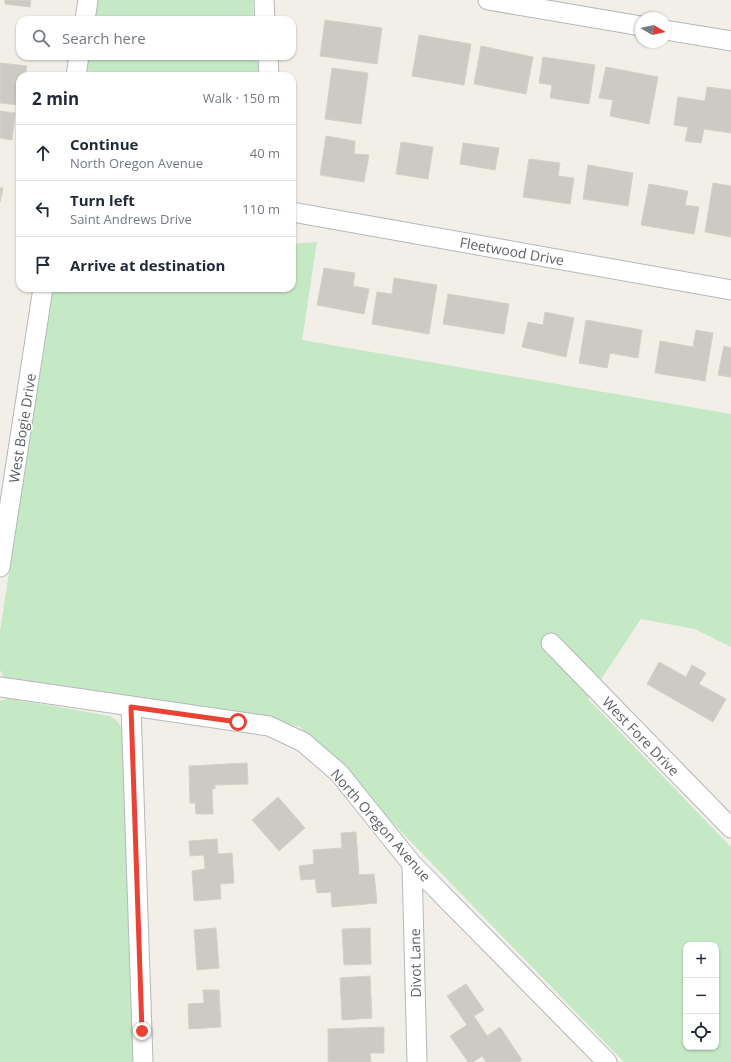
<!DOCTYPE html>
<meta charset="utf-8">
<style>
:root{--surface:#fff;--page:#f2f2f3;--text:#1f2937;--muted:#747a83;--line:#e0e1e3}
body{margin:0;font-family:"Open Sans",sans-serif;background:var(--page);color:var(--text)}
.controls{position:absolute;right:12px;bottom:12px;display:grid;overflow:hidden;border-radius:8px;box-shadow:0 1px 3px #0004}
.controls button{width:36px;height:36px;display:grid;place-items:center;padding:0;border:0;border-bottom:1px solid var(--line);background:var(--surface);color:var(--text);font:20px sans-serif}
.compass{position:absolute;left:635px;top:12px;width:36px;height:36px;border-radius:50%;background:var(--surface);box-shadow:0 1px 3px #0004;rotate:99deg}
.stop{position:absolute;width:12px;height:12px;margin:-9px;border:3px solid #ea4335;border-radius:50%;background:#fff}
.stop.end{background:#ea4335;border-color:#fff;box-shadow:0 1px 4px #0008}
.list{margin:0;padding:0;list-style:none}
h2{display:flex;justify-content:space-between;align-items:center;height:52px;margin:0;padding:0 16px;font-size:17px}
h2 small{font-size:13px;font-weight:400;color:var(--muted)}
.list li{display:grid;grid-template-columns:26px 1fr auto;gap:12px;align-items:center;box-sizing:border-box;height:56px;padding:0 16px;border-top:1px solid var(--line)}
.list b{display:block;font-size:15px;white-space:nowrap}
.list p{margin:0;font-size:13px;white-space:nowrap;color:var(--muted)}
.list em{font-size:13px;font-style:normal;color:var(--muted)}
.icon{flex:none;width:22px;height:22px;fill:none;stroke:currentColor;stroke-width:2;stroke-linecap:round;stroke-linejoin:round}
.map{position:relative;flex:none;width:731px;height:1062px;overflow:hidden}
.search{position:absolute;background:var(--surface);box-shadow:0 1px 3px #0004;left:16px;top:16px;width:280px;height:44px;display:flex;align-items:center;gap:10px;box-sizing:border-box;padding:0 14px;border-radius:12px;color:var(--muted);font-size:15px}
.panel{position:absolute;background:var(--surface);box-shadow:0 1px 3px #0004;left:16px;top:72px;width:280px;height:220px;border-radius:12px}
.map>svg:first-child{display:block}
.green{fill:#c5e8c5;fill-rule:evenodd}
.building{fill:#cccac5;stroke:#d6d1c6}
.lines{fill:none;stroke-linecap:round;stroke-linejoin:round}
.street-casing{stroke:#b5b8bc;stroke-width:21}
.street{stroke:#fff;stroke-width:19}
.route{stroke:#ea4335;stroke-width:5}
.labels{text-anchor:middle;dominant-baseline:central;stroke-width:3;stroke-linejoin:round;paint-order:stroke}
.street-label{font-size:14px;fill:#5f6368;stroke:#fff}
</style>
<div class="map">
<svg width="731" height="1062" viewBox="0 0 731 1062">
<rect width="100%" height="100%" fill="#f1efe8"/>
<g class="green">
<path d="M97,0h156l1,20h-160z"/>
<path d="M89,56h168l2,20h-173z"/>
<path d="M317,242l-15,98 429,74v233l-36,-18 -54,-10 -53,80 143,148v215h-107l-324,-335 -41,-12 -255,-37 -4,-8v-39l53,-343h239v-44zM686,945h30v102h-30z"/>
<path d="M7,698l103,18 7,5 6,9 12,332h-135v-361z"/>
</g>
<g class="building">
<path d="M5,0h26l-1,7 -25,-3z"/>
<path d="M325,20l57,8 -5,36 -57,-8z"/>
<path d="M419,35l52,9 -7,41 -52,-9z"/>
<path d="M481,46l52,11 -7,37 -52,-10z"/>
<path d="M543,57l52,8 -6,39 -39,-6 2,-13 -13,-2z"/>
<path d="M0,63l27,3 -2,10h-5v29l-20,-2z"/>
<path d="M606,67l52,10 -9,47 -39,-8 3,-16 -14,-2z"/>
<path d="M332,68l36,5 -7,51 -36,-5z"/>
<path d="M707,87l24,3v43l-27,-4 -3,14 -16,-2 3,-14 -14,-2 4,-28 27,4z"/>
<path d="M0,111l15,2 -3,27 -12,-2z"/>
<path d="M326,136l29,5 -1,13 15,1 -5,27 -44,-7z"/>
<path d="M401,142l32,5 -5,32 -32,-5z"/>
<path d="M463,143l36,5 -4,22 -35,-6z"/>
<path d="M529,159l31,4 -2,13 16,2 -4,26 -47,-7z"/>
<path d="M588,165l45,8 -5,33 -45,-7z"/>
<path d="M713,183l18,3v51l-26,-5z"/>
<path d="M649,184l39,7 -3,14 14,2 -5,27 -53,-9z"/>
<path d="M0,188h3l-3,14z"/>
<path d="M324,268l31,5 -2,13 16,3 -5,25 -47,-9z"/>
<path d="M394,278l43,7 -8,49 -57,-10 5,-32 15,2z"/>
<path d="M448,294l61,10 -5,30 -61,-10z"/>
<path d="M545,312l29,6 -8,39 -44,-10 6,-25 15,3z"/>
<path d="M586,320l56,10 -4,28 -28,-5 -3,15 -28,-5z"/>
<path d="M696,330l17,3 -8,48 -50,-8 5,-32 33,6z"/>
<path d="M724,346l7,2v29l-13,-2z"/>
<path d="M659,662l27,15 6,-12 14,8 -7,11 27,15 -13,23 -66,-38z"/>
<path d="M247,763l1,21 -33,1v4h-3l1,25h-17l-1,-11h-5l-1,-37z"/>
<path d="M278,797l27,31 -26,23 -27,-31z"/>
<path d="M356,832l3,43 15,-1 3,29 -45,4 -1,-15 -14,1 -2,-14 -14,1 -2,-14 15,-2 -1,-14 29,-2 -1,-15z"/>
<path d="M217,839l1,15 14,-1 2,30 -14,1 1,15 -27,2 -2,-30 13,-2 -1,-14 -14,1 -1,-15z"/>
<path d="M216,928l3,40 -22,2 -3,-40z"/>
<path d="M370,928l1,36 -27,1 -2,-36z"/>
<path d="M370,976l2,42 -30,2 -2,-42z"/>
<path d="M466,984l18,26 -10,6 13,20 13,-9 22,33 -3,2h-33l-4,-6 -9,6h-5l-18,-26 17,-11 -20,-29z"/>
<path d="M203,990h16l2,37 -32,2 -1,-25 16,-1z"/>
<path d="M384,1027v26h-14l1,9h-43v-33z"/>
</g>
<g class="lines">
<defs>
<g id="street">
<path d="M264,0l1,20"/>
<path d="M488,0l153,26"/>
<path d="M85,20l3,-20"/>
<path d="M665,30l66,11"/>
<path d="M268,56l1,20"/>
<path d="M76,76l3,-20"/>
<path d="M292,212l439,78"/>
<path d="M0,567l43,-279"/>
<path d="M551,643l180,185"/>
<path d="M0,687l269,39 34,16 36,31 73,91 195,198"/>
<path d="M131,707l12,355"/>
<path d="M412,864l5,198"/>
</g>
</defs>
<use href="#street" class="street-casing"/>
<use href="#street" class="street"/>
</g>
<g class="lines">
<path class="route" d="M142,1031l-11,-324 107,15"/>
</g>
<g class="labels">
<g class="street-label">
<text transform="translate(512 251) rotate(10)">Fleetwood Drive</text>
<text transform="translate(22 428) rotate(-81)">West Bogie Drive</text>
<text transform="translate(641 736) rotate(46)">West Fore Drive</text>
<text transform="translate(381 825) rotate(49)">North Oregon Avenue</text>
<text transform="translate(415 963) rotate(-91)">Divot Lane</text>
</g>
</g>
</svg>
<div class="controls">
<button>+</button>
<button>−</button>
<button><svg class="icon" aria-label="locate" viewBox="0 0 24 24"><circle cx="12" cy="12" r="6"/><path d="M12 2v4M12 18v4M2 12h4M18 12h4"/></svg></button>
</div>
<svg class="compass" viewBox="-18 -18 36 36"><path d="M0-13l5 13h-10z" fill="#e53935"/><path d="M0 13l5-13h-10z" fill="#747a83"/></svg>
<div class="stop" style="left:238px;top:722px"></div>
<div class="stop end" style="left:142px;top:1031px"></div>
<div class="search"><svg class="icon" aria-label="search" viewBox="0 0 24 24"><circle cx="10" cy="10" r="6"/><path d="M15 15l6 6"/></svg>Search here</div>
<section class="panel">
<h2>2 min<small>Walk · 150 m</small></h2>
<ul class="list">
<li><svg class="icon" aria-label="ahead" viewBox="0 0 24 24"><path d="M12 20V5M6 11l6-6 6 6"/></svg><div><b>Continue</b><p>North Oregon Avenue</p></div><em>40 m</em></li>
<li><svg class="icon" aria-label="left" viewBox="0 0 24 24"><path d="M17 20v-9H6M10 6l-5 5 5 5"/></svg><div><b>Turn left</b><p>Saint Andrews Drive</p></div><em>110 m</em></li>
<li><svg class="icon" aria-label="arrive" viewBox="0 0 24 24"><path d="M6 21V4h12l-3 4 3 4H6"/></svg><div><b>Arrive at destination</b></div></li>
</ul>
</section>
</div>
